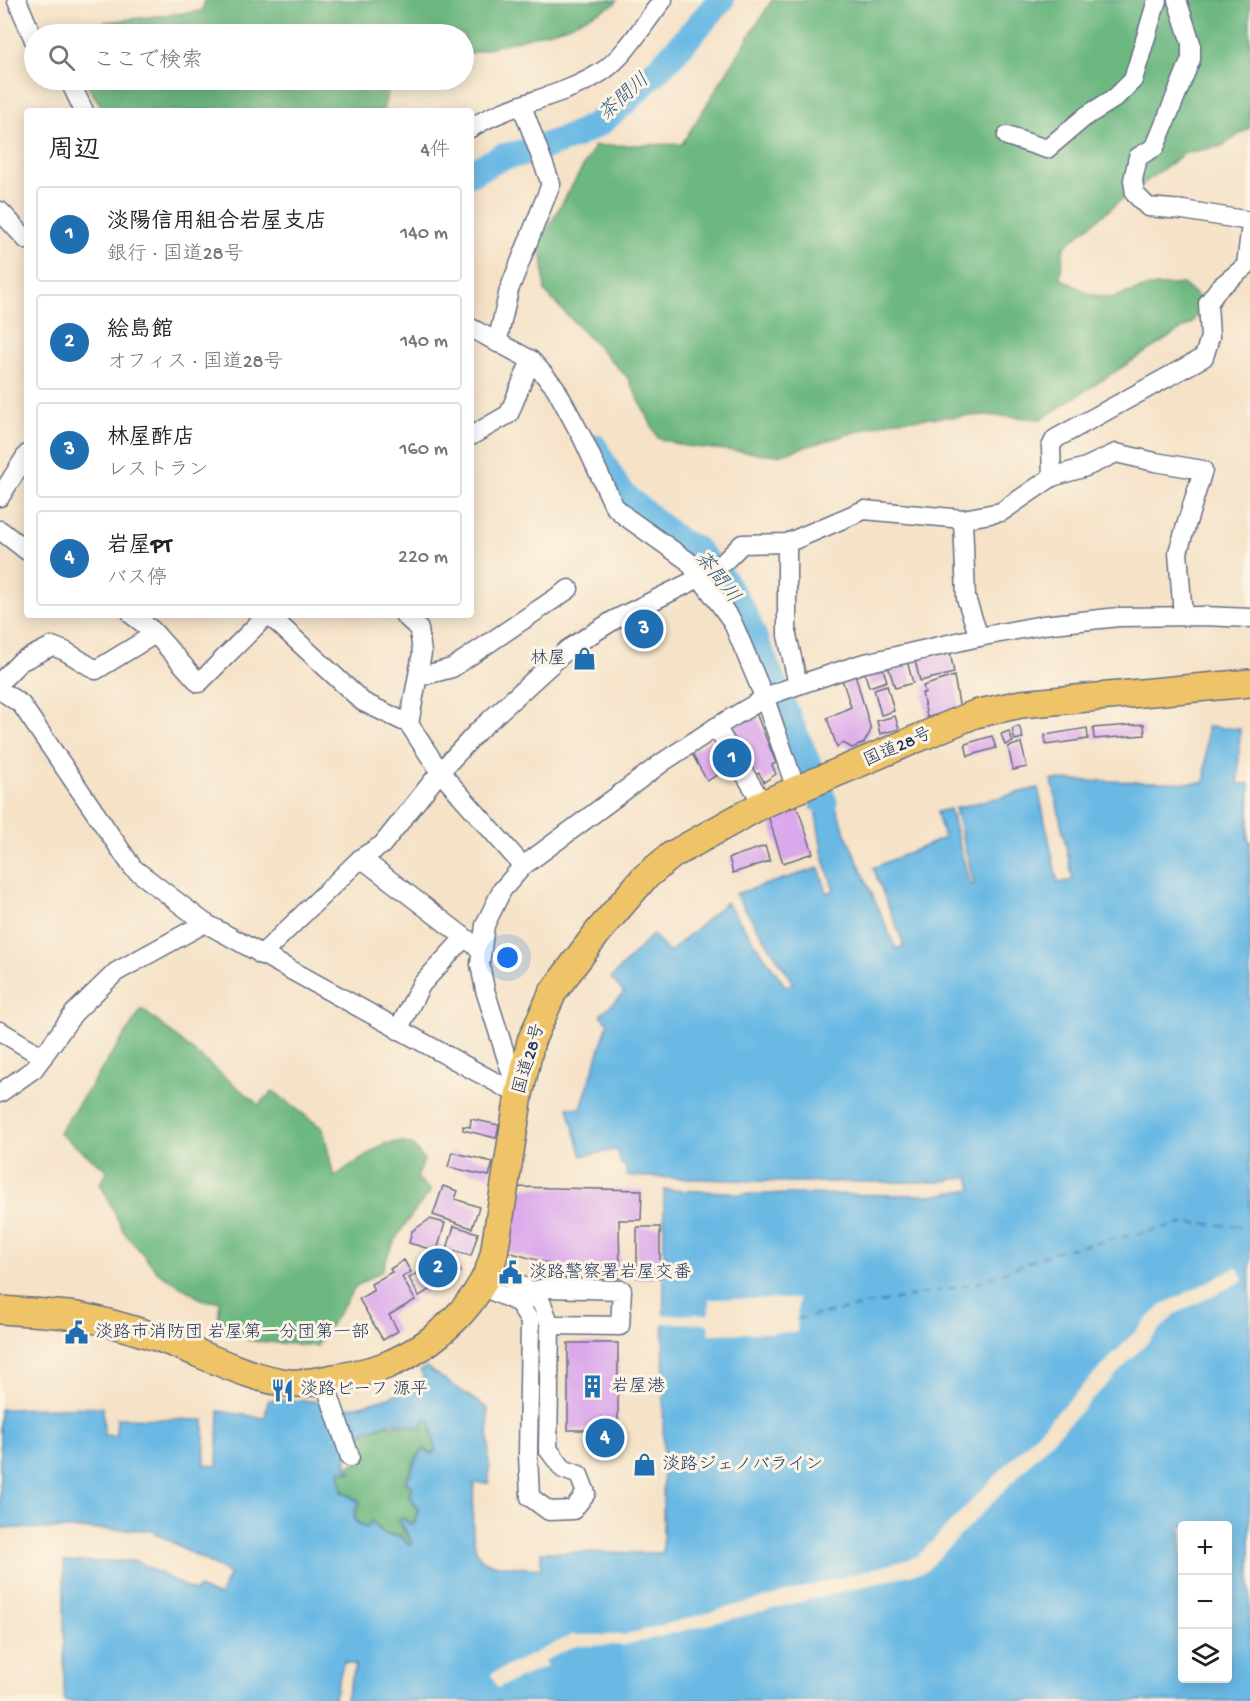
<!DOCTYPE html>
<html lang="ja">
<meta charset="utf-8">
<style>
:root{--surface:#fff;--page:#f2f2f2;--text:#222;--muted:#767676;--line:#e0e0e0;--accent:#1f6fb2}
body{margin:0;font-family:"Gochi Hand","Klee One",sans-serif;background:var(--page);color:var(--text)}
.controls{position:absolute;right:18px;bottom:18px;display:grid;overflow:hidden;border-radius:6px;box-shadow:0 3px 15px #0003}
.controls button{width:54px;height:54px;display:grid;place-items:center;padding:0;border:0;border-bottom:2px solid var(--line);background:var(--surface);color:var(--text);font:30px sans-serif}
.you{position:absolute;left:508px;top:958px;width:21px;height:21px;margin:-15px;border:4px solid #fff;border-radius:50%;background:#1a73e8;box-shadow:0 0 0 9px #1a73e833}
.badge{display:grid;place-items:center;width:39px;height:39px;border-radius:50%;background:var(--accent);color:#fff;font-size:20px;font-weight:700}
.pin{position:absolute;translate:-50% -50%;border:3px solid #fff;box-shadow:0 2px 6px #0006}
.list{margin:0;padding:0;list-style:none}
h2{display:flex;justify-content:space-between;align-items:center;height:78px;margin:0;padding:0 24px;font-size:26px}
h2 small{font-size:20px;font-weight:400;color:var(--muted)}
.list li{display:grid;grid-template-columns:39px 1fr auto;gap:18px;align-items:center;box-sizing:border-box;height:96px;margin:0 12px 12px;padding:0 12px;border:2px solid var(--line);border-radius:6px}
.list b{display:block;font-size:22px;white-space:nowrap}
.list p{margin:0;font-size:20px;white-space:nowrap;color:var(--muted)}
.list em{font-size:20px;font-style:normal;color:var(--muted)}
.icon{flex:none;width:33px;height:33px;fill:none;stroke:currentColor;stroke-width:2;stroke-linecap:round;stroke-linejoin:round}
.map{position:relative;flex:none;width:1250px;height:1701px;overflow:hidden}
.search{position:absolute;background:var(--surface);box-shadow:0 3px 15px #0003;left:24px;top:24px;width:450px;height:66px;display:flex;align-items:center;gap:15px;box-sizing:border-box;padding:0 21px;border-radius:33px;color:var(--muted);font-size:22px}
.panel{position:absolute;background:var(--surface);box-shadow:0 3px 15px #0003;left:24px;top:108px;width:450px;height:510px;border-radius:6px}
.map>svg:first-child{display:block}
.forest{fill:#6db881;stroke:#447470;stroke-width:1.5}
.water{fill:#6ab9e4;stroke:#4274a1;stroke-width:1.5;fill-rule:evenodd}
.pier{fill:#f5e2c7}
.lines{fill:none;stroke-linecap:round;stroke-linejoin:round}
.river{stroke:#6ab9e4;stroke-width:27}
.ferry{stroke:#335886;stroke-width:1.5;stroke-dasharray:8 6;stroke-linecap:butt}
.building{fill:#dba8eb}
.minor-casing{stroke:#676e83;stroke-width:21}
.highway-casing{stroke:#676e83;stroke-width:30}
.minor{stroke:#fff;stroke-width:18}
.highway{stroke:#efc469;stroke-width:27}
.labels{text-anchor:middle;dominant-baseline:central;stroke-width:6;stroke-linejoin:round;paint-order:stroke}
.poi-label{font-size:18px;fill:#1b2f5e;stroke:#fcf5e5;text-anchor:start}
.street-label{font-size:18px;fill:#1b2f5e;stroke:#fcf5e5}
.water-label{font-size:20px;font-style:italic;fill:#335886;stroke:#fcf5e5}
</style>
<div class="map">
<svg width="1250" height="1701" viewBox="0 0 1250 1701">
<rect width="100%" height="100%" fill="#fcf5e5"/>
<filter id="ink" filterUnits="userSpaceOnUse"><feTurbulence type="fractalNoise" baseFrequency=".0167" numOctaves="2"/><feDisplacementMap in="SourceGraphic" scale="12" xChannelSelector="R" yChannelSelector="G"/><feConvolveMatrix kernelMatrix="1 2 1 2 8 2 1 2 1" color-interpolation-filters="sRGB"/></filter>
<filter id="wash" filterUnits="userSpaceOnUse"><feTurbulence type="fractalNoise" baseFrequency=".008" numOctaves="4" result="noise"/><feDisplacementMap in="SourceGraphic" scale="24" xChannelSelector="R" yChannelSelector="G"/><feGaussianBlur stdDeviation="1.35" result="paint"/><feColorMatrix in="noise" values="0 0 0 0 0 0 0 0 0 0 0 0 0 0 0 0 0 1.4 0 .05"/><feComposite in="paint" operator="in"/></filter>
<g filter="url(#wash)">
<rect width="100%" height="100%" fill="#f5e2c7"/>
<g class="forest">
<path d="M205,0h412l-2,4 -50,23 -101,28v-21h-379l20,-12 97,-11z"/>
<path d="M772,0h478v127l-28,19 -37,7 -64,47 -57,47 -4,31 29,16 22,4 36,-11 36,-3 19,16 -9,22 -152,97 -55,-4 -90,5 -118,35 -93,-9 -27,-8 -30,-60 -83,-86 -4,-52 54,-94 87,-2z"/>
<path d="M83,80h327l-22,10 -5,21h-278z"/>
<path d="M142,1009l117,96 14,-14 50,38 11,48 50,-33 16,-2 12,3 12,15 -7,18 14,13c-20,24 -40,49 -49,80l-26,15 -39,60 -64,-5 -36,-12 3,-28h-16l-46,-29 -34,-40 -24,-49 8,-12 -49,-38z"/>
<path d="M427,1420l3,2 5,29 -3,2 -8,-4 -7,7 -12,26 6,5 -2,10 9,13 -4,13h-5l-6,-6 -5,3 13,21 -3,3 -7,-9 -16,-1 -13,-14 -6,6 -10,-5v-9l5,-10 -18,-11 -2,-19 11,1 -4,-7 10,-4c-2,-12 -1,-21 7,-30 7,-1 12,-4 19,-6 12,-4 27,1 39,3l1,-8z"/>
</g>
<path class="water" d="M1207,727l33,2 -2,55h12l-2,56 2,1v860h-905l11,-36 -12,-4 -11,40h-269v-139l72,-1 60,31 2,-4 21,8 11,-22 -80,-44 -150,-2v-119l103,-2 1,28 12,1 1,-18 87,2 1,45 12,1 2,-55 46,7 3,-18 52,1 6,11c30,-6 76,-13 98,-35l-4,-6 6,-4 62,42 1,74h-15c0,19 -7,67 10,78 7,4 16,4 23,5 12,1 22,3 34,2v-16l122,1 1,-363 66,2 7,2 199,1 36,-6 -3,-12 -31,5h-155l-157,-6v-9l-5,-3 -4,-14 -35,6 -14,-48h13l27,-85 -8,-8 24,-22 -13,-15 42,-44 16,19 57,-51 60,85 7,-5 -58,-88 84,-26 8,25 7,-3 -11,-34 -8,-47h-3l-4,-11 21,-9 18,48 49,112 8,-4 -31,-77 71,-30 -7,-26 13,-3 20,76 4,-1 -19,-76 83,-20 20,95 15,-3 -21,-100 153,3zM427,1419l4,2 5,30 -4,3 -8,-4 -6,7 -11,25 6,4 -2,10 8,13 -5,17 -5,-2 -5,-5 -4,2 12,21 -2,4 -9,-9 -16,-2 -13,-12 -6,5 -11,-6 -1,-10 5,-10 -18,-11 -2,-19 2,-2 9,2 -4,-5 2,-14 6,-1 6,-17 5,-5c11,-1 17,-6 28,-8 9,-1 21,4 30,6v-8zM1182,1526h46v152h-46z"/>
<g class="pier">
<path d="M1237,1267l7,13 -69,34 -249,257 -301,74 -49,1 -32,15 3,5 -50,22 -6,-14 81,-39h53l292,-78 243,-251z"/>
<path d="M709,1299h89l-1,33 -88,2 -1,-10 -47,-1v-8l48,-1z"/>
</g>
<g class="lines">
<g class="river">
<path d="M471,173l31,-16 26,-5 46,-16 25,-13 29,-24 45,-45 48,-54"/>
<path d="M594,447l23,41 12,12 49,41 16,7 29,32 20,32 81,190"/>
</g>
<path class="ferry" d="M797,1319l180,-36 77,-31 133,-29 63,4"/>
</g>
<g id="blocks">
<g class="building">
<path d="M950,652l4,21 -34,8 -5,-21z"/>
<path d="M907,661l6,22 -18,5 -7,-22z"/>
<path d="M882,666l5,15 -18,6 -5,-16z"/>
<path d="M855,674l16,56 -7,13 -12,5 -9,-5 -6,4 -10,-29 24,-11 -9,-28z"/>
<path d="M954,676l6,34 -33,7 -5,-24h3l-2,-7z"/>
<path d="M887,685l7,26 -13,4 -7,-26z"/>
<path d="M756,713l20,50 -4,2 4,9 -12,8 -5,-9 -4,2 -29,-45z"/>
<path d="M895,716l4,13 -19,5 -3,-13z"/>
<path d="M1144,724l1,11 -51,4 -1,-11z"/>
<path d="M1019,726l4,12 -8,2 -3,-11z"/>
<path d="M1087,728l1,11 -42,6 -1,-10z"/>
<path d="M1009,731l4,11 -8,3 -4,-11z"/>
<path d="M992,736l4,12 -28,8 -3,-12z"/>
<path d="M713,739l17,29 -23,13 -16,-29z"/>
<path d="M1021,743l6,24 -14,3 -5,-23z"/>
<path d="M797,806l16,47 -30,10 -15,-47z"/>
<path d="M765,846l5,15 -37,12 -4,-15z"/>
<path d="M471,1119l28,6 -3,13 -33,-8v-4l7,1z"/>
<path d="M452,1152l41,10 -4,14 -41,-9z"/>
<path d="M443,1186l15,5 -3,8 24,8 -7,21 -39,-13z"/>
<path d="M514,1187l128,3 -1,30h-22l1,58 -72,-2v-13l-40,-11z"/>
<path d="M430,1219l15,4 -8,28 -28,-8 3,-12z"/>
<path d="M454,1226l24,7 -7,23 -24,-7z"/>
<rect x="637" y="1227" width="23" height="51"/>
<path d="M451,1254l10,18 -42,24 -10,-18z"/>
<path d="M404,1260l7,12 -9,5 13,23 -26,15 9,16 -15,9 -24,-41 15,-9 -3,-6 21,-12 -2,-3z"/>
<path d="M568,1343h50v88h-17v5l-14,-1v-5h-19z"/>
</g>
</g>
</g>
<g filter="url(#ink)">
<use href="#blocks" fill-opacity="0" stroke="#676e83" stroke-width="1.5"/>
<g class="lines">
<defs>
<g id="minor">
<path d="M17,0l17,40"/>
<path d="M1177,0l14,43v16l-36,88 -17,10 -5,23 2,14 13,13 35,3 67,11"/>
<path d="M69,80l15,31"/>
<path d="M471,128c40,-26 92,-30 132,-57 24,-17 41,-48 60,-71"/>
<path d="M1007,136l40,13 39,-33 29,-18 18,-18 24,-80"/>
<path d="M0,211l27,29"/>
<path d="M471,328l60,32 24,27 28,52 31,67 12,11 62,44 44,60 33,78 32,93"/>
<path d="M497,343l12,-53 42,-106 -29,-78"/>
<path d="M471,436l38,-22 22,-54"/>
<path d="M1052,477l34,-10 30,-14 39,9 48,8 -25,82 5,64"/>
<path d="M0,497l27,-43"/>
<path d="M963,519l3,79 13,39"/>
<path d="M0,530l27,21"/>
<path d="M787,543v92l11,50"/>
<path d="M132,615l20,15 47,53 68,-68"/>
<path d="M269,615l94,87 46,22 31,48 83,94"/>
<path d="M404,615l15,14 3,24 -13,71"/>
<path d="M418,677l34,-9 117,-79"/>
<path d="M0,682l20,-20 32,-16 13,5 31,19 59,-36"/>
<path d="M0,690l21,14 112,164 72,55 314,172"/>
<path d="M716,727l47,77"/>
<path d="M361,858l21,-13 58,-73 38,-41 90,-82 46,-29 87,-43 24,-16 17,-17 45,-1 77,-33 99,9 38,-7 51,-35 -1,-30 4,-8 149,-82 6,-20 -2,-34 11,-15 27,-22 4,-34"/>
<path d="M261,955l100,-97 120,92"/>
<path d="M398,1030l23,-45 43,-47"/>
<path d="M0,1031l43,26"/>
<path d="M0,1093l34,-24 40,-56 42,-41 89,-49"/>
<path d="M518,1094l-33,-104 -5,-26 5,-39 17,-35 21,-24 140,-104 53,-35 54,-32 28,-10 63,-21 118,-27 64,-12 76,-8 84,-1 47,2"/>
<path d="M481,1286l38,17 11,19 -2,133 2,42 19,14 24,-1 13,-17 -7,-18 -16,-6 -15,-20 2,-124 -8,-21 -12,-13 -40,-24"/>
<path d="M530,1291l16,-3 76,2 -2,36 -70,-1"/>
<path d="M324,1380l26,77"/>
</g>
<path id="highway" d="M0,1310c26,2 52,3 77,6 26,4 54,13 79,21 40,13 92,42 133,46 15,1 31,-2 45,-5 18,-3 36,-6 53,-13 46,-19 95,-62 107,-111l25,-159 12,-54 22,-49 45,-60 46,-54 28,-23 91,-51 212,-90 46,-10 229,-21"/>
</defs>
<use href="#minor" class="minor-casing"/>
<use href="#highway" class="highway-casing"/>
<use href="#minor" class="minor"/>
<use href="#highway" class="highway"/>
</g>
</g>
<defs>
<symbol id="shop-bare" viewBox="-9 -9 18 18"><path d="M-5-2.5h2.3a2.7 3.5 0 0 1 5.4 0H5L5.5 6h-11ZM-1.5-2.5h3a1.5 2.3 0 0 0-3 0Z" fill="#1f6fb2" stroke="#fcf5e5" stroke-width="2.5" paint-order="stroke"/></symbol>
<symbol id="civic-bare" viewBox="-9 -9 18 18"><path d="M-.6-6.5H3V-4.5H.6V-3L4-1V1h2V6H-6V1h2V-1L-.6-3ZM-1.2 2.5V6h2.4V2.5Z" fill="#1f6fb2" stroke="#fcf5e5" stroke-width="2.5" paint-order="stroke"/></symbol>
<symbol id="building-bare" viewBox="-9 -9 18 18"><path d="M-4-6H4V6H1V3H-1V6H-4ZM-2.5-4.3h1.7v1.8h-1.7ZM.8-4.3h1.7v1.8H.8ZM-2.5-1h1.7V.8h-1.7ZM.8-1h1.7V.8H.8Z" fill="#1f6fb2" stroke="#fcf5e5" stroke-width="2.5" paint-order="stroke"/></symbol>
<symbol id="restaurant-bare" viewBox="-9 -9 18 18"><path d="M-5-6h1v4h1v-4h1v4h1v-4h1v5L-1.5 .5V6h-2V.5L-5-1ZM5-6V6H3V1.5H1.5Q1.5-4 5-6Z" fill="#1f6fb2" stroke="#fcf5e5" stroke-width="2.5" paint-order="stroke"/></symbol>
</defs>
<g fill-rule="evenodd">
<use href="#shop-bare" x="568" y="642" width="33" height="33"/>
<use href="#civic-bare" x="494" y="1256" width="33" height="33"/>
<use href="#civic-bare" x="60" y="1316" width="33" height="33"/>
<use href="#building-bare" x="576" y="1370" width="33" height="33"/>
<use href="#restaurant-bare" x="266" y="1374" width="33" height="33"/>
<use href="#shop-bare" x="628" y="1448" width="33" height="33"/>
</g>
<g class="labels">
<g class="poi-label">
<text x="566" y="659" text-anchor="end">林屋</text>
<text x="529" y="1273">淡路警察署岩屋交番</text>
<text x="95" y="1333">淡路市消防団 岩屋第一分団第一部</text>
<text x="611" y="1387">岩屋港</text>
<text x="300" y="1390">淡路ビーフ 源平</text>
<text x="662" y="1465">淡路ジェノバライン</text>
</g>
<g class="street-label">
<text transform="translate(898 748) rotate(-24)">国道28号</text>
<text transform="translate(530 1059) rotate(-74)">国道28号</text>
</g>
<g class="water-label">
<text transform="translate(625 98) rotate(-42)">茶間川</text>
<text transform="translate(716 578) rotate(52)">茶間川</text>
</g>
</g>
</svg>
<div class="controls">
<button>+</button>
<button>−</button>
<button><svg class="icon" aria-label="layers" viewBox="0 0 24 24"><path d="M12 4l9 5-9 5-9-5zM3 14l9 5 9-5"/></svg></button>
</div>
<div class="you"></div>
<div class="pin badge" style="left:732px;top:758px">1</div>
<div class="pin badge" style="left:438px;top:1268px">2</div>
<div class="pin badge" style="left:644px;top:629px">3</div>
<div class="pin badge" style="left:605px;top:1438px">4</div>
<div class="search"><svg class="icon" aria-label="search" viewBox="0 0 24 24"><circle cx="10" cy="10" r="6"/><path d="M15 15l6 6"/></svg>ここで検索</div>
<section class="panel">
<h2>周辺<small>4件</small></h2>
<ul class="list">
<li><span class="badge">1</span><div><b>淡陽信用組合岩屋支店</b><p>銀行 · 国道28号</p></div><em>140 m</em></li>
<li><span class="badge">2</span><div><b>絵島館</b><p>オフィス · 国道28号</p></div><em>140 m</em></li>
<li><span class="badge">3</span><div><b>林屋酢店</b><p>レストラン</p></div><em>160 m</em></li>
<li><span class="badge">4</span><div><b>岩屋PT</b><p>バス停</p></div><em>220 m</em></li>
</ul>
</section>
</div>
